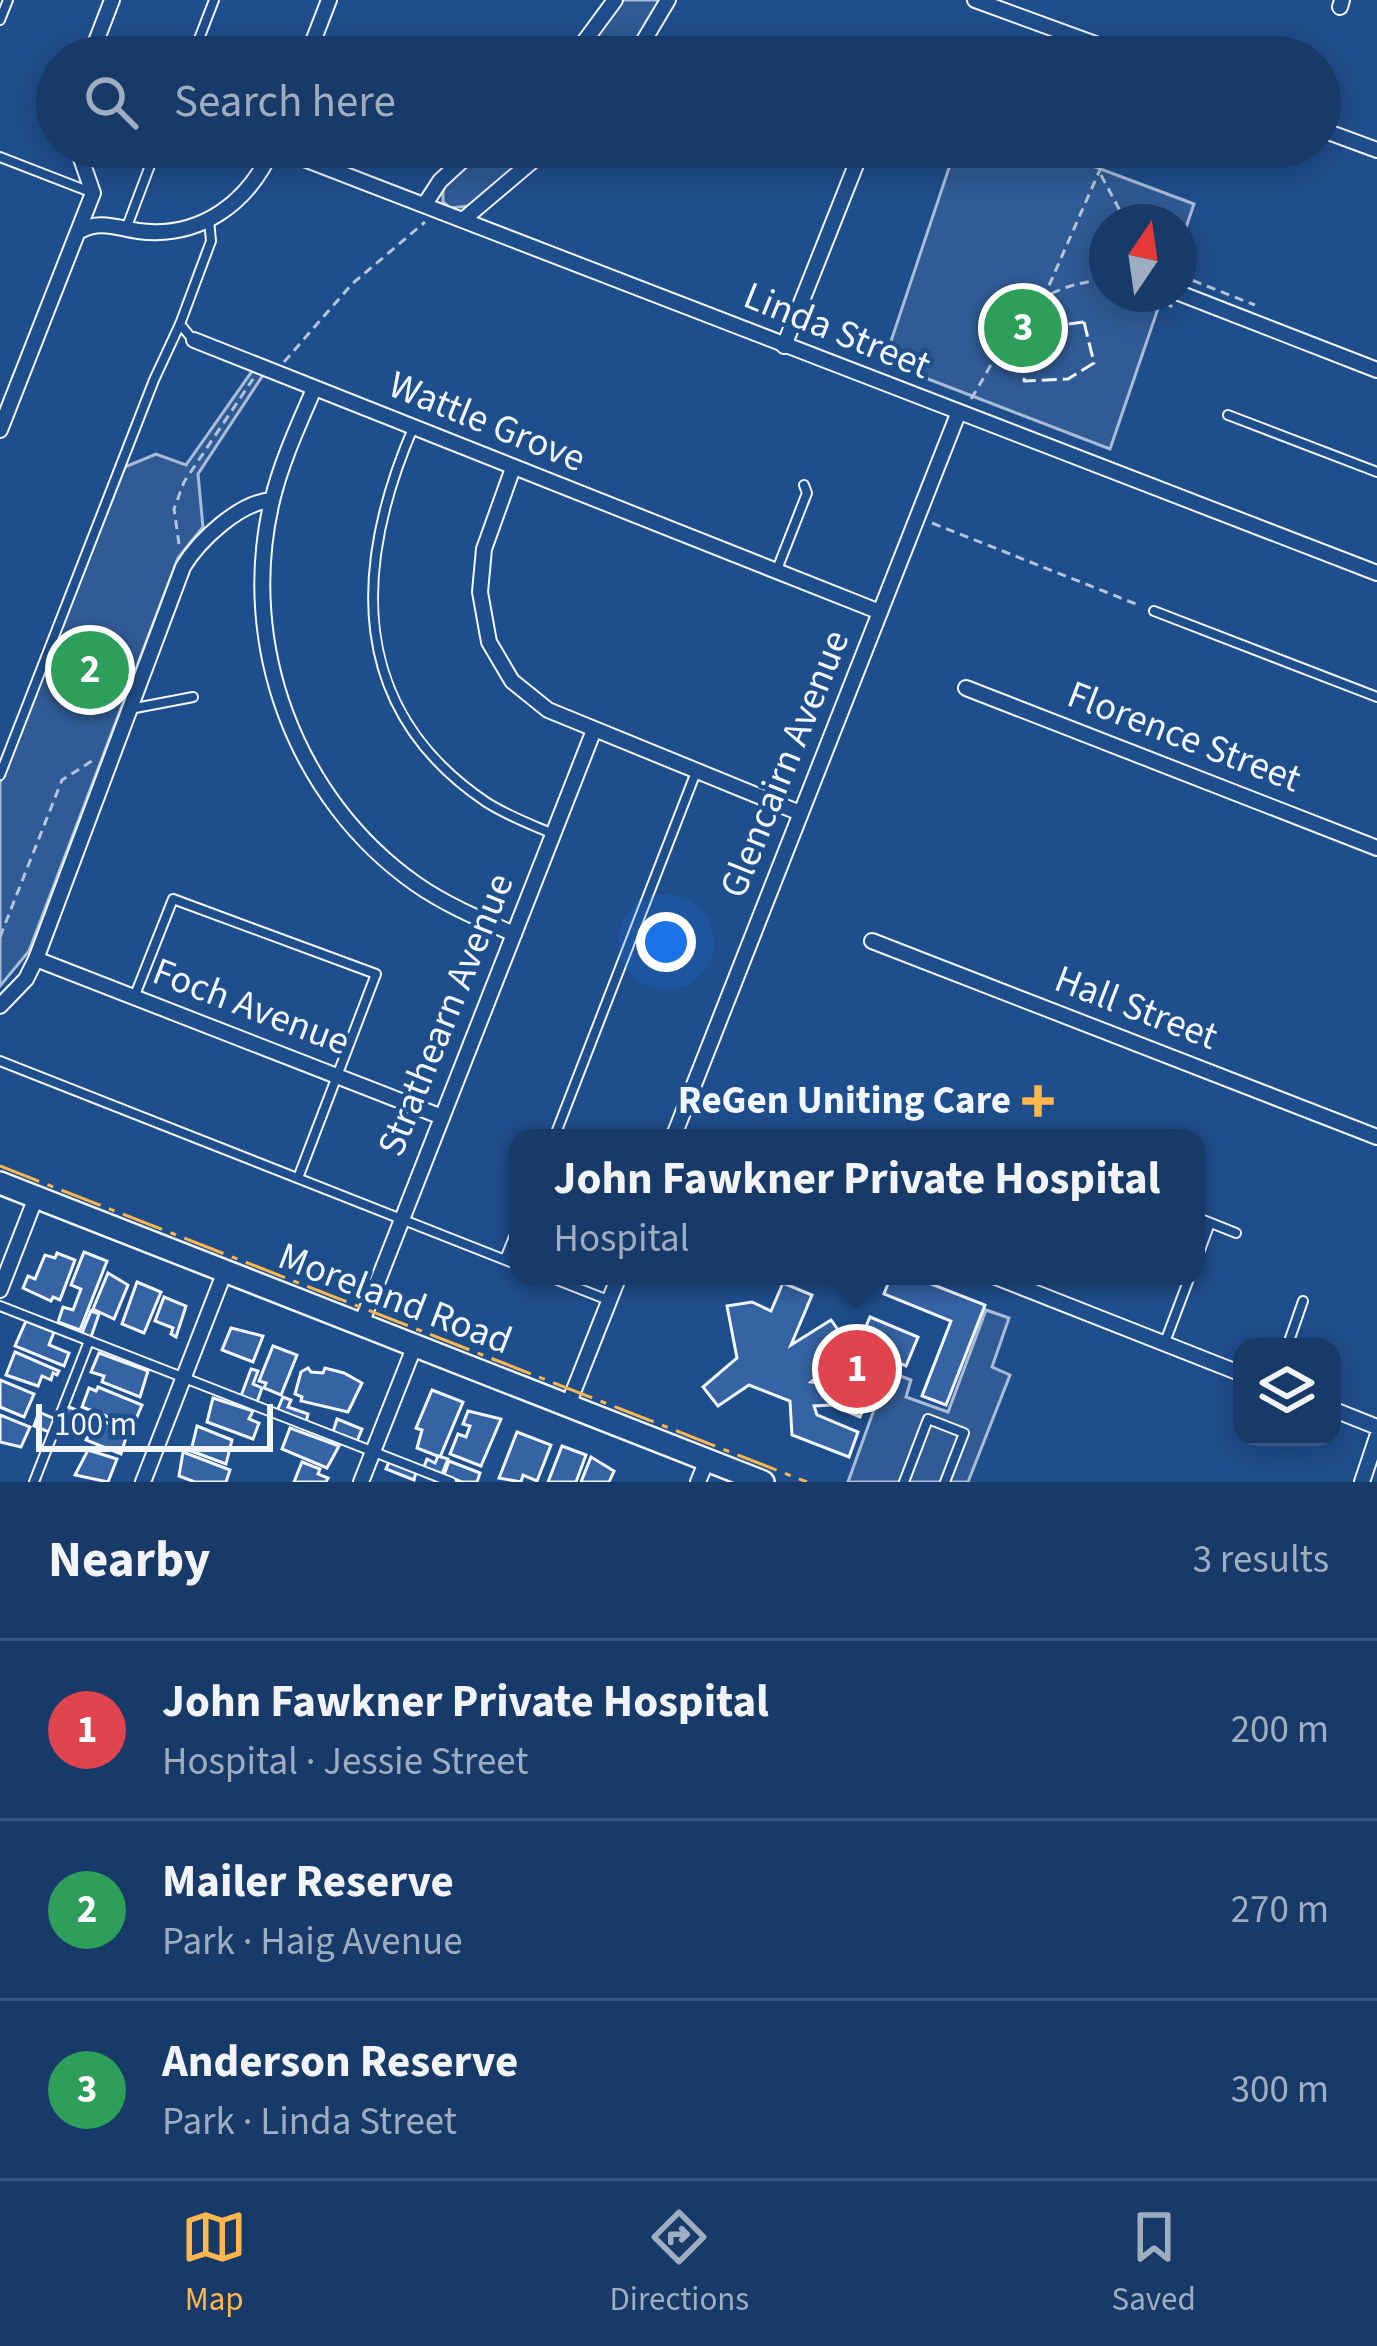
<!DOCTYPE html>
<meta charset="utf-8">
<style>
:root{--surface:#173a69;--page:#244571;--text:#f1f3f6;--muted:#9eadc0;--line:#36547d;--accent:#ffb74d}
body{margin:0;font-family:"Source Sans 3",sans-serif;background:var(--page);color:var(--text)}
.controls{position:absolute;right:36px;bottom:36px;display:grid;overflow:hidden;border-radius:24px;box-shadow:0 6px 30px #0003}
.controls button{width:108px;height:108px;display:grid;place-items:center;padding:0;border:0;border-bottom:3px solid var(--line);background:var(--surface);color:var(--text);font:60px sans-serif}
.compass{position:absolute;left:1089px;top:204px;width:108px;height:108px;border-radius:50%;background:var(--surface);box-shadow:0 6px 30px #0003;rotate:13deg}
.scale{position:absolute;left:36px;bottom:30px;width:237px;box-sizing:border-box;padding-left:12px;border:6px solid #f2f6ff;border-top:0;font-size:33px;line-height:42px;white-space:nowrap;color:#f2f6ff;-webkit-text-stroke:9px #1f4e8c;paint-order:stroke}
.you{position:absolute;left:666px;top:942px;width:42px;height:42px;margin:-30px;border:9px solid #fff;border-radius:50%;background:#1a73e8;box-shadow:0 0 0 18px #1a73e833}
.badge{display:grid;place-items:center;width:78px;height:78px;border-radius:50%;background:var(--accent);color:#fff;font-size:39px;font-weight:700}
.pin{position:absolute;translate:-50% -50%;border:6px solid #fff;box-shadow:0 3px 12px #0006}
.popup{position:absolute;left:509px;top:1129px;width:696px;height:156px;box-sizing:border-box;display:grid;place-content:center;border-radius:24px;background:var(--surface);filter:drop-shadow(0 3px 9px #0005);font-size:39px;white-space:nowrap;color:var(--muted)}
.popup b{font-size:45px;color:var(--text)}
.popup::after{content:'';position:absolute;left:50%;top:100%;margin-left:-24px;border:24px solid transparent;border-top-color:var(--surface)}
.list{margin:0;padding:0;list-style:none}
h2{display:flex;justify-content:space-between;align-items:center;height:156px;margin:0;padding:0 48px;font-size:51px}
h2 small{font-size:39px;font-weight:400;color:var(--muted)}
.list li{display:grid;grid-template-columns:78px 1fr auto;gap:36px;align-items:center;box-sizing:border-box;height:180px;padding:0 48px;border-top:3px solid var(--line)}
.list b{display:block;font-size:45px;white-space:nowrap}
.list p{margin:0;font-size:39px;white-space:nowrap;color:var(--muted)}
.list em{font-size:39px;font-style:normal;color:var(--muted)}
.icon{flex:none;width:66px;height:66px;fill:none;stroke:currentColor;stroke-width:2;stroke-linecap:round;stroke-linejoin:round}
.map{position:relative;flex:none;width:1377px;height:1482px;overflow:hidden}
.search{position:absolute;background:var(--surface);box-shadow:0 6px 30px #0003;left:36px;right:36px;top:36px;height:132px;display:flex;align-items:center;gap:30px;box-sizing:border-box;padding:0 42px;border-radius:66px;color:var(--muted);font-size:45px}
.sheet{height:696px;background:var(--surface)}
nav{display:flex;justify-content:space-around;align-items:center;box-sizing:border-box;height:168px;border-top:3px solid var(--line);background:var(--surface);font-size:33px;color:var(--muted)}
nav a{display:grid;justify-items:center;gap:6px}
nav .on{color:var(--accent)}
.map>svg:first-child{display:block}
.built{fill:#305b95;stroke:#a8bbd7;stroke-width:3}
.building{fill:#3563a3;stroke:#f2f6ff;stroke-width:3}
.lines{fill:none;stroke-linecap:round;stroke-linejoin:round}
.lane-casing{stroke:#f2f6ff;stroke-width:12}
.street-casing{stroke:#f2f6ff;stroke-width:18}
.secondary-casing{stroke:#f2f6ff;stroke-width:26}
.path{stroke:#b3c4dc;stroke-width:3;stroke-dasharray:9 6;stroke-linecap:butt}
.lane{stroke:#1f4e8c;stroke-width:8}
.street{stroke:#1f4e8c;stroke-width:14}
.secondary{stroke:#1f4e8c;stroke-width:21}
.fence{stroke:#f2f6ff;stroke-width:3;stroke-dasharray:15 6;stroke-linecap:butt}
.power{stroke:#ffb74d;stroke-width:3;stroke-dasharray:42 9 6 9;stroke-linecap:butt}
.poi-dot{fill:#ffb74d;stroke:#1f4e8c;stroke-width:4.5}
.labels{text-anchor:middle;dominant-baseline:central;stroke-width:9;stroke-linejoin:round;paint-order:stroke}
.street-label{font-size:39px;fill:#f2f6ff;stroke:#1f4e8c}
.poi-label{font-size:39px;font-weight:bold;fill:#f2f6ff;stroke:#1f4e8c;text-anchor:end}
</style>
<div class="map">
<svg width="1377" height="1482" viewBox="0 0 1377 1482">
<rect width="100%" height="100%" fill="#1f4e8c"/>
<g class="built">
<path d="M621,0h41l-13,26 -24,31h-45z"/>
<path d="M486,147h54l-71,59 -19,2 -7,-6v-16z"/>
<path d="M956,147h86l152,57 -15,44v-26h-72v72h56l-53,155 -226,-87z"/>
<path d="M255,367l10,5 -67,102 5,53 -25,31 -149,393 -29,35v-203l125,-316 31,-13 30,11z"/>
<path d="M986,1310l23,8 -17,49 18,8 -42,107h-120l40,-111 23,9 -5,17 42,15z"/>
</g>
<g class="building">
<path d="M84,1252l23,9 -27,69 -22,-8 5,-15 10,3 8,-21 -10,-4z"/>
<path d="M57,1253l18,7 -15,40 -7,-3 -2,4 -28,-13 5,-12 7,3 10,-24 10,3z"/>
<path d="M108,1273l20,12 -14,34 -21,-10z"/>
<path d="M891,1276h20l74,29 -39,100 -24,-9 29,-75 -67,-27z"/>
<path d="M137,1282l24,10 -17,41 -22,-9z"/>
<path d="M783,1283l29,12 -21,50 40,-25 20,28 -40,34 29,4 -8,19 -18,1 3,9 41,17 -9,25 -57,-22 -2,-34 -41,-16 -31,21 -15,-19 34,-29 -10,-52 25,-4 19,9z"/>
<path d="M164,1297l22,9 -10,31 -5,-3 2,-6 -18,-7z"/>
<path d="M91,1311l8,3 -8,23 -9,-4z"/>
<path d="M870,1317l48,20 -12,29 -21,-9 -25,60 -28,-12z"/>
<path d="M26,1321l28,11 -5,13 20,8 -5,13 -49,-20z"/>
<path d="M231,1328l32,8 -10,26 -31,-12z"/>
<path d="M273,1346l24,9 -16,40 -17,-7 2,-5 -7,-2z"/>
<path d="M15,1352l44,19 -2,4 -4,-2 -2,7 -9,-4 -4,10 -32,-11z"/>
<path d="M99,1353l49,18 -8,26 -38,-15 2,-6 -13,-4z"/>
<path d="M308,1368l3,4 12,1 2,-5 19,5 18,10 -14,29 -47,-11 1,-4 -7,-3 6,-22z"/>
<path d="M251,1369l7,2 -5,13 9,4 -5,14 -16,-6z"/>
<path d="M0,1380l34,14 -10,23 -24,-10z"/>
<path d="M98,1387l44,18 -9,21 -51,-19 7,-19 7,3z"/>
<path d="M432,1390l31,12 -23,55 -23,-9 5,-18 -6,-2z"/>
<path d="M283,1397l8,3 -3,7 20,7 -2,8 -29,-11z"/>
<path d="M213,1398l40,13 -4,8 10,4 -6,16 -46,-17z"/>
<path d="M69,1407l17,7 -8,22 -18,-7z"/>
<path d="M468,1411l33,8 -20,47 -31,-12 8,-20 8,3 4,-11 -7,-2z"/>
<path d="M39,1412l16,7 -6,13 -15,-6z"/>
<path d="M0,1415l30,12 -9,20 -21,-5z"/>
<path d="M97,1419l31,12 -7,23 -35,-14z"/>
<path d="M337,1419l25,10 -5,12 -24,-9z"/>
<path d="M197,1426l35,14 -6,24 -35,-13z"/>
<path d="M290,1428l49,18 -12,22 -45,-19z"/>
<path d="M517,1432l34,13 -14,36 -14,-6 -2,7 -22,-4z"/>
<path d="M562,1446l24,9 -10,27h-28z"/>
<path d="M88,1450l29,9 -9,23 -33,-7z"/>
<path d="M183,1452l47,18 -4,12h-31l-16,-6z"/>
<path d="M438,1456l10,3 -6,15 -18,-7 3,-8 8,4z"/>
<path d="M591,1457l23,14 -5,11h-28z"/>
<path d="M449,1461l31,12 -3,9h-15l-18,-7z"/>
<path d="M302,1462l18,7 -2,5 10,4 -2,4h-32z"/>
<path d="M389,1462l27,10 -2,8 -28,-11z"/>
</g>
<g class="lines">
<defs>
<g id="lane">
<path d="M0,20l8,-20"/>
<path d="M192,57l22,-57"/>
<path d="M0,157l93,36"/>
<path d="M126,229l31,-82"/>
<path d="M193,340l-13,-16 31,-83 -2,-21"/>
<path d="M1228,415l149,57"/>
<path d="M413,428c-59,138 -66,280 73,374 20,13 44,22 67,32"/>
<path d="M776,572l31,-79 -3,-8"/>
<path d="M1154,611l223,86"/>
<path d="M130,709l63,-12"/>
<path d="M0,775l154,-395 26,-56"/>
<path d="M135,995l38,-96 203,75 -78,204"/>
<path d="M0,1061l518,204"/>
<path d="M554,1138l142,-366"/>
<path d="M1196,1217l40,16"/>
<path d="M505,1259l13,-32"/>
<path d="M1196,1261l14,-38"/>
<path d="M547,1276l61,24"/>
<path d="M0,1306l451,176"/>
<path d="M1165,1342l25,-66"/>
<path d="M1287,1347l16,-46"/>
<path d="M34,1482l55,-141"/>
<path d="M904,1482l24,-63 36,14 -19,49"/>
</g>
<g id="street">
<path d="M975,0l156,57"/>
<path d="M1340,7l2,-7"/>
<path d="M90,57l22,-57"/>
<path d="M307,57l22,-57"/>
<path d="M573,57l42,-57"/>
<path d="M634,57l34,-57"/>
<path d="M1320,129l57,21"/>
<path d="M273,147l1104,426"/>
<path d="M425,204l15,-23 37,-34"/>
<path d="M464,219l85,-72"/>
<path d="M82,230c17,-10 36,-2 56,1 62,8 111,-28 135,-84"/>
<path d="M1179,293l198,77"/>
<path d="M194,340l686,272"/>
<path d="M784,346l79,-199"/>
<path d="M314,389c-16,37 -33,74 -42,112 -34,143 23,298 144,383 30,21 64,35 98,50"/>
<path d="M0,430l93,-237 -16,-46"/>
<path d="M513,468l-29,81 -4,43 9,50 23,39 36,29 252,103"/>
<path d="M966,688l411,160"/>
<path d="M872,941l505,196"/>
<path d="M36,959l406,158"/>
<path d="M0,1006l26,-27 10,-20 147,-392c16,-27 57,-65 89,-67"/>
<path d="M673,1138l285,-724"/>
<path d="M993,1276l249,98"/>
<path d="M0,1290l36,-93"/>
<path d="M361,1324l233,-594"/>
<path d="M568,1405l51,-129"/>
<path d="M1332,1409l45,18"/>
<path d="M143,1482l82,-211"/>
<path d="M361,1482l54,-137"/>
<path d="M698,1482l9,-22"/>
<path d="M1362,1482l15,-45"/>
</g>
<path id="secondary" d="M0,1183l763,299"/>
</defs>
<use href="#lane" class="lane-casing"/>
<use href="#street" class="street-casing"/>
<use href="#secondary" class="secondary-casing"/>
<g class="path">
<path d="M1101,175l25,47"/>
<path d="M1179,275l76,30"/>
<path d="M1152,294l22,14"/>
<path d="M1043,299l67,-152"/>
<path d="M994,358l18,5 12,-7"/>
<path d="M284,362l68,-78 73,-62"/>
<path d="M971,399c41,-65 45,-110 136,-120"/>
<path d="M932,523l209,83"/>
<path d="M179,544l-5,-35 10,-27 69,-103"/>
<path d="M0,937l62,-157 33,-21"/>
</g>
<use href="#lane" class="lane"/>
<use href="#street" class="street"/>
<use href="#secondary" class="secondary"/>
<path class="fence" d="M1084,322l10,41 -26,16 -44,2 4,-52z"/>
<path class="power" d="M0,1166l807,316"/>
</g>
<path class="poi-dot" d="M1032 1083h12v12h12v12h-12v12h-12v-12h-12v-12h12z"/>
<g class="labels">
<g class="street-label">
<text transform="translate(837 331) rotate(22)">Linda Street</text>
<text transform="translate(487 422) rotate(22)">Wattle Grove</text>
<text transform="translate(1184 737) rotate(21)">Florence Street</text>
<text transform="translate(785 764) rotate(-68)">Glencairn Avenue</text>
<text transform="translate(251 1007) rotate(21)">Foch Avenue</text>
<text transform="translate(1136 1008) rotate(21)">Hall Street</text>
<text transform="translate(446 1015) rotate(-68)">Strathearn Avenue</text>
<text transform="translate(395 1299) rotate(21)">Moreland Road</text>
</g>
<g class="poi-label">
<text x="1011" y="1101">ReGen Uniting Care</text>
</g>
</g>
</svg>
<div class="controls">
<button><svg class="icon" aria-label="layers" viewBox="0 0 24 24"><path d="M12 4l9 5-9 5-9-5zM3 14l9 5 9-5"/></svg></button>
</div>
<svg class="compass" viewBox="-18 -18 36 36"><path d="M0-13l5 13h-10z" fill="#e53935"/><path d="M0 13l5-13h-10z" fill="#9eadc0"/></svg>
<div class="scale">100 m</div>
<div class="you"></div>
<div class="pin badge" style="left:857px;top:1369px;background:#e0444e">1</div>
<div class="popup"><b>John Fawkner Private Hospital</b>Hospital</div>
<div class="pin badge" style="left:90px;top:670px;background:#2e9e5b">2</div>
<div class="pin badge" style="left:1023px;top:328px;background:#2e9e5b">3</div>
<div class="search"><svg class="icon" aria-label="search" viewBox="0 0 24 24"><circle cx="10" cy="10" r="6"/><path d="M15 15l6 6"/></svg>Search here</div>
</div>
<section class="sheet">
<h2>Nearby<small>3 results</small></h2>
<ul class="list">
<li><span class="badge" style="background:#e0444e">1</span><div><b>John Fawkner Private Hospital</b><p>Hospital · Jessie Street</p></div><em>200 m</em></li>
<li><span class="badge" style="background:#2e9e5b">2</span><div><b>Mailer Reserve</b><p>Park · Haig Avenue</p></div><em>270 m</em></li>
<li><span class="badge" style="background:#2e9e5b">3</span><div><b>Anderson Reserve</b><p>Park · Linda Street</p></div><em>300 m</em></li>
</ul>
</section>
<nav>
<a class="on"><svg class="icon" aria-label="map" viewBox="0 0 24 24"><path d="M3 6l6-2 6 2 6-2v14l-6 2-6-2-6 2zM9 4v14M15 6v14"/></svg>Map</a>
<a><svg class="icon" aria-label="directions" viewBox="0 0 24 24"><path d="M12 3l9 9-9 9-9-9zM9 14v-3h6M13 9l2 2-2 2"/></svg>Directions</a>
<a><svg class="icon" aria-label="saved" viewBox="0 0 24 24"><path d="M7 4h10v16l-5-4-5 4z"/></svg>Saved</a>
</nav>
